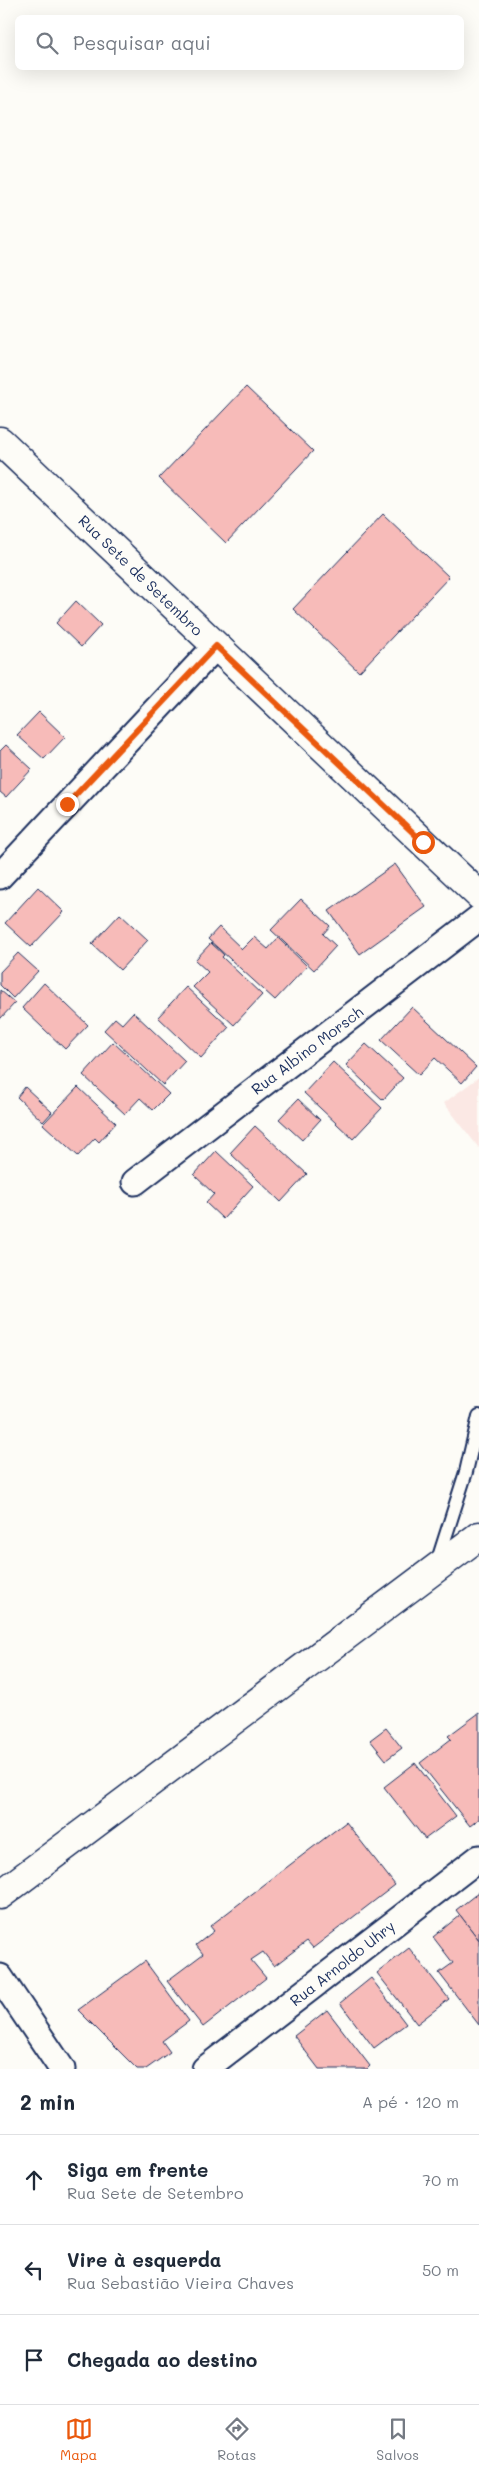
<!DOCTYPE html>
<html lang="pt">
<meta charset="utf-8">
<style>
:root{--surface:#fff;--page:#f6f6f7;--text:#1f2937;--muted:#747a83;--line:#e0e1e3;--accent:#ea580c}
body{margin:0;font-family:Mali,sans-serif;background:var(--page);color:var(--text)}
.stop{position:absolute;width:15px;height:15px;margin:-11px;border:4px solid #ea580c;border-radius:50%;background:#fff}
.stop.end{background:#ea580c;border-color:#fff;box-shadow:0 1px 5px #0008}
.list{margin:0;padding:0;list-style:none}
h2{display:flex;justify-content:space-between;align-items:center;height:65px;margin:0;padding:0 20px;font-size:21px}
h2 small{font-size:16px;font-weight:400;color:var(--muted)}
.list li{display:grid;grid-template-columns:32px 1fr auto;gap:15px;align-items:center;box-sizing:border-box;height:90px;padding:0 20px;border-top:1px solid var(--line)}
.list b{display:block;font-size:19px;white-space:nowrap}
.list p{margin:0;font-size:16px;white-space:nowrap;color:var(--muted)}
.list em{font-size:16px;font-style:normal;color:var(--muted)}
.icon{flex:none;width:28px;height:28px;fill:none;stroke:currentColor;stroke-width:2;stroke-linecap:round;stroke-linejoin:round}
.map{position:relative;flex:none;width:479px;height:2069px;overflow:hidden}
.search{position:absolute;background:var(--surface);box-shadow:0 5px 20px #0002;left:15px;right:15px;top:15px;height:55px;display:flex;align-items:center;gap:12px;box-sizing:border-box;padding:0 18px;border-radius:8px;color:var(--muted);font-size:19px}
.sheet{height:335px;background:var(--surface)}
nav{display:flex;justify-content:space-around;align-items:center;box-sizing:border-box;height:70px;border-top:1px solid var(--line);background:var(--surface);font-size:14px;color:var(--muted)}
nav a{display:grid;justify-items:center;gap:2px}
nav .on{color:var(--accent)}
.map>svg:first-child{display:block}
.built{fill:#fbe8e4}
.building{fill:#f7bbb9;stroke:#1b2f5e}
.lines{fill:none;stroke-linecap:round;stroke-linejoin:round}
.lane-casing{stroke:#1b2f5e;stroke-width:16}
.street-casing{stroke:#1b2f5e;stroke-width:29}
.secondary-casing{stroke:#1b2f5e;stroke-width:31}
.highway-casing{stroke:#1b2f5e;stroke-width:31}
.lane{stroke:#fdfcf7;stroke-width:12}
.street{stroke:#fdfcf7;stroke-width:25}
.secondary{stroke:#fdfcf7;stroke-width:28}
.highway{stroke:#fdfcf7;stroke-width:28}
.route{stroke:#ea580c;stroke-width:6}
.labels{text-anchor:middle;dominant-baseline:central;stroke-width:4.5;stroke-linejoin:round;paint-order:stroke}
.street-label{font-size:15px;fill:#1b2f5e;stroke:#fdfcf7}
</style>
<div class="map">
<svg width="479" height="2069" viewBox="0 0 479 2069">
<rect width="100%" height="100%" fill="#fdfcf7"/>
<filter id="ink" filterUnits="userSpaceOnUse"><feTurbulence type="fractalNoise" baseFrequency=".02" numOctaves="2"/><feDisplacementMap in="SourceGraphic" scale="10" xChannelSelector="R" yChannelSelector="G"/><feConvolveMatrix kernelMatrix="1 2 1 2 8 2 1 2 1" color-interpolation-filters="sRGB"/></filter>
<g filter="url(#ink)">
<path class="built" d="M479,1077v71l-35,-45z"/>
<g class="building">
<path d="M246,387l67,64 -87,92 -67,-65z"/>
<path d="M383,514l66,63 -90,95 -66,-63z"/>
<path d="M76,601l25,24 -20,22 -25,-24z"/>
<path d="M39,712l26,25 -21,22 -27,-24z"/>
<path d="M6,745l26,24 -26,28 -6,-5v-41z"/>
<path d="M395,864l31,43 -66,47 -31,-43z"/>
<path d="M38,887l26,25 -33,35 -26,-24z"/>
<path d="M301,899l29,27 -7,8 13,12 -22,24 -43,-40z"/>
<path d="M120,914l28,26 -28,30 -28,-26z"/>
<path d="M219,927l23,22 12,-12 14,12 10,-11 29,28 -32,34 -67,-61z"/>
<path d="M211,943l13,12 -2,2 40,38 -28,30 -41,-38 15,-15 -13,-12z"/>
<path d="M18,953l20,18 -25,27 -13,-13v-13z"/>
<path d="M44,983l44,42 -23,24 -43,-41z"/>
<path d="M186,987l43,40 -28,31 -43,-41z"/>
<path d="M0,990l15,13 -15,16z"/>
<path d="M412,1007l64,60 -14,16 -27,-25 -16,17 -38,-35z"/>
<path d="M133,1012l52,49 -22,24 -59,-55 11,-12 7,6z"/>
<path d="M113,1042l56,52 -16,16 -13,-12 -15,16 -42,-39z"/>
<path d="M366,1044l37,34 -20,22 -37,-35z"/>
<path d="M333,1062l49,46 -29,31 -49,-46z"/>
<path d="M25,1087l27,25 -9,10 -26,-25z"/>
<path d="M78,1087l38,36 -17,19 -4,-4 -17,18 -35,-32z"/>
<path d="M298,1099l22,21 -18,20 -23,-21z"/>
<path d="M255,1126l52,48 -26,28 -51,-49z"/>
<path d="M216,1151l37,35 -30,33 -17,-16 8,-9 -20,-19z"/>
<path d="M479,1713v106l-9,7 -50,-63 31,-24 -3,-3z"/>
<path d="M386,1728l16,20 -16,12 -16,-20z"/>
<path d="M415,1763l41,53 -31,23 -41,-52z"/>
<path d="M346,1822l49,63 -82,63 -6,-7 -33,25 -11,-14 -12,8 15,18 -63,49 -36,-46 36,-27 -7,-9 18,-14 -4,-5z"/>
<path d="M479,1892v48l-23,-30z"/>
<path d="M460,1915l19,25v85l-40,-52 14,-10 -20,-26z"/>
<path d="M409,1948l40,51 -32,25 -40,-51z"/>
<path d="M145,1961l44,60 -27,20 8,11 -24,17h-9l-59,-59z"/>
<path d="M371,1978l35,46 -32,24 -34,-45z"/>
<path d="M327,2010l43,56 -3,3h-48l-25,-33z"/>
</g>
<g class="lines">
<defs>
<path id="lane" d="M437,1563l29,-91 13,-56"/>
<g id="street">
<path d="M0,876l216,-230"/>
<path d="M135,1182l344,-264"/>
<path d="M0,1977l62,92"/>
<path d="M205,2069l274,-211"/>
</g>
<path id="secondary" d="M0,441l479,454"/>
<path id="highway" d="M0,1895l479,-359"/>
</defs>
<use href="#lane" class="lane-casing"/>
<use href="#street" class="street-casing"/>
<use href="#secondary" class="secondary-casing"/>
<use href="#highway" class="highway-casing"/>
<use href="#lane" class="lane"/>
<use href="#street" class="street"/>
<use href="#secondary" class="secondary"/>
<use href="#highway" class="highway"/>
</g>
</g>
<g class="lines" filter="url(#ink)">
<path class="route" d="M67,804l149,-158 207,196"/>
</g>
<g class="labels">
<g class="street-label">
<text transform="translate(141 575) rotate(44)">Rua Sete de Setembro</text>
<text transform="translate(307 1050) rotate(-37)">Rua Albino Morsch</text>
<text transform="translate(342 1963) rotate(-38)">Rua Arnoldo Uhry</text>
</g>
</g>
</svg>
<div class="stop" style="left:423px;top:842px"></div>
<div class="stop end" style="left:67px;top:804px"></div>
<div class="search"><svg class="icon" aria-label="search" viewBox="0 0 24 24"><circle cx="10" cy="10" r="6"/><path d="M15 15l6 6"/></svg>Pesquisar aqui</div>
</div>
<section class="sheet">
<h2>2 min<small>A pé · 120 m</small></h2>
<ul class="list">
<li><svg class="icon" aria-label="ahead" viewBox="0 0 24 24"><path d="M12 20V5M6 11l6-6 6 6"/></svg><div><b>Siga em frente</b><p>Rua Sete de Setembro</p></div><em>70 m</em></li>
<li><svg class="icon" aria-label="left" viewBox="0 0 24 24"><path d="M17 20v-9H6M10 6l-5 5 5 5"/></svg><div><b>Vire à esquerda</b><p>Rua Sebastião Vieira Chaves</p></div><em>50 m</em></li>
<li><svg class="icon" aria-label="arrive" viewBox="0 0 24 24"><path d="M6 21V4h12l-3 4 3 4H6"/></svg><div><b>Chegada ao destino</b></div></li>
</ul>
</section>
<nav>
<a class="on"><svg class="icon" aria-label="map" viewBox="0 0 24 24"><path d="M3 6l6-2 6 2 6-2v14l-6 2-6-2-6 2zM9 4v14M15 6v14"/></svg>Mapa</a>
<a><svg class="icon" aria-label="directions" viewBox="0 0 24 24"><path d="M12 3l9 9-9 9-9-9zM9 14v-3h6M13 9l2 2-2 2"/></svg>Rotas</a>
<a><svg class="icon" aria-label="saved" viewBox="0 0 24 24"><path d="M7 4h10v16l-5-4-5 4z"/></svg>Salvos</a>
</nav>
